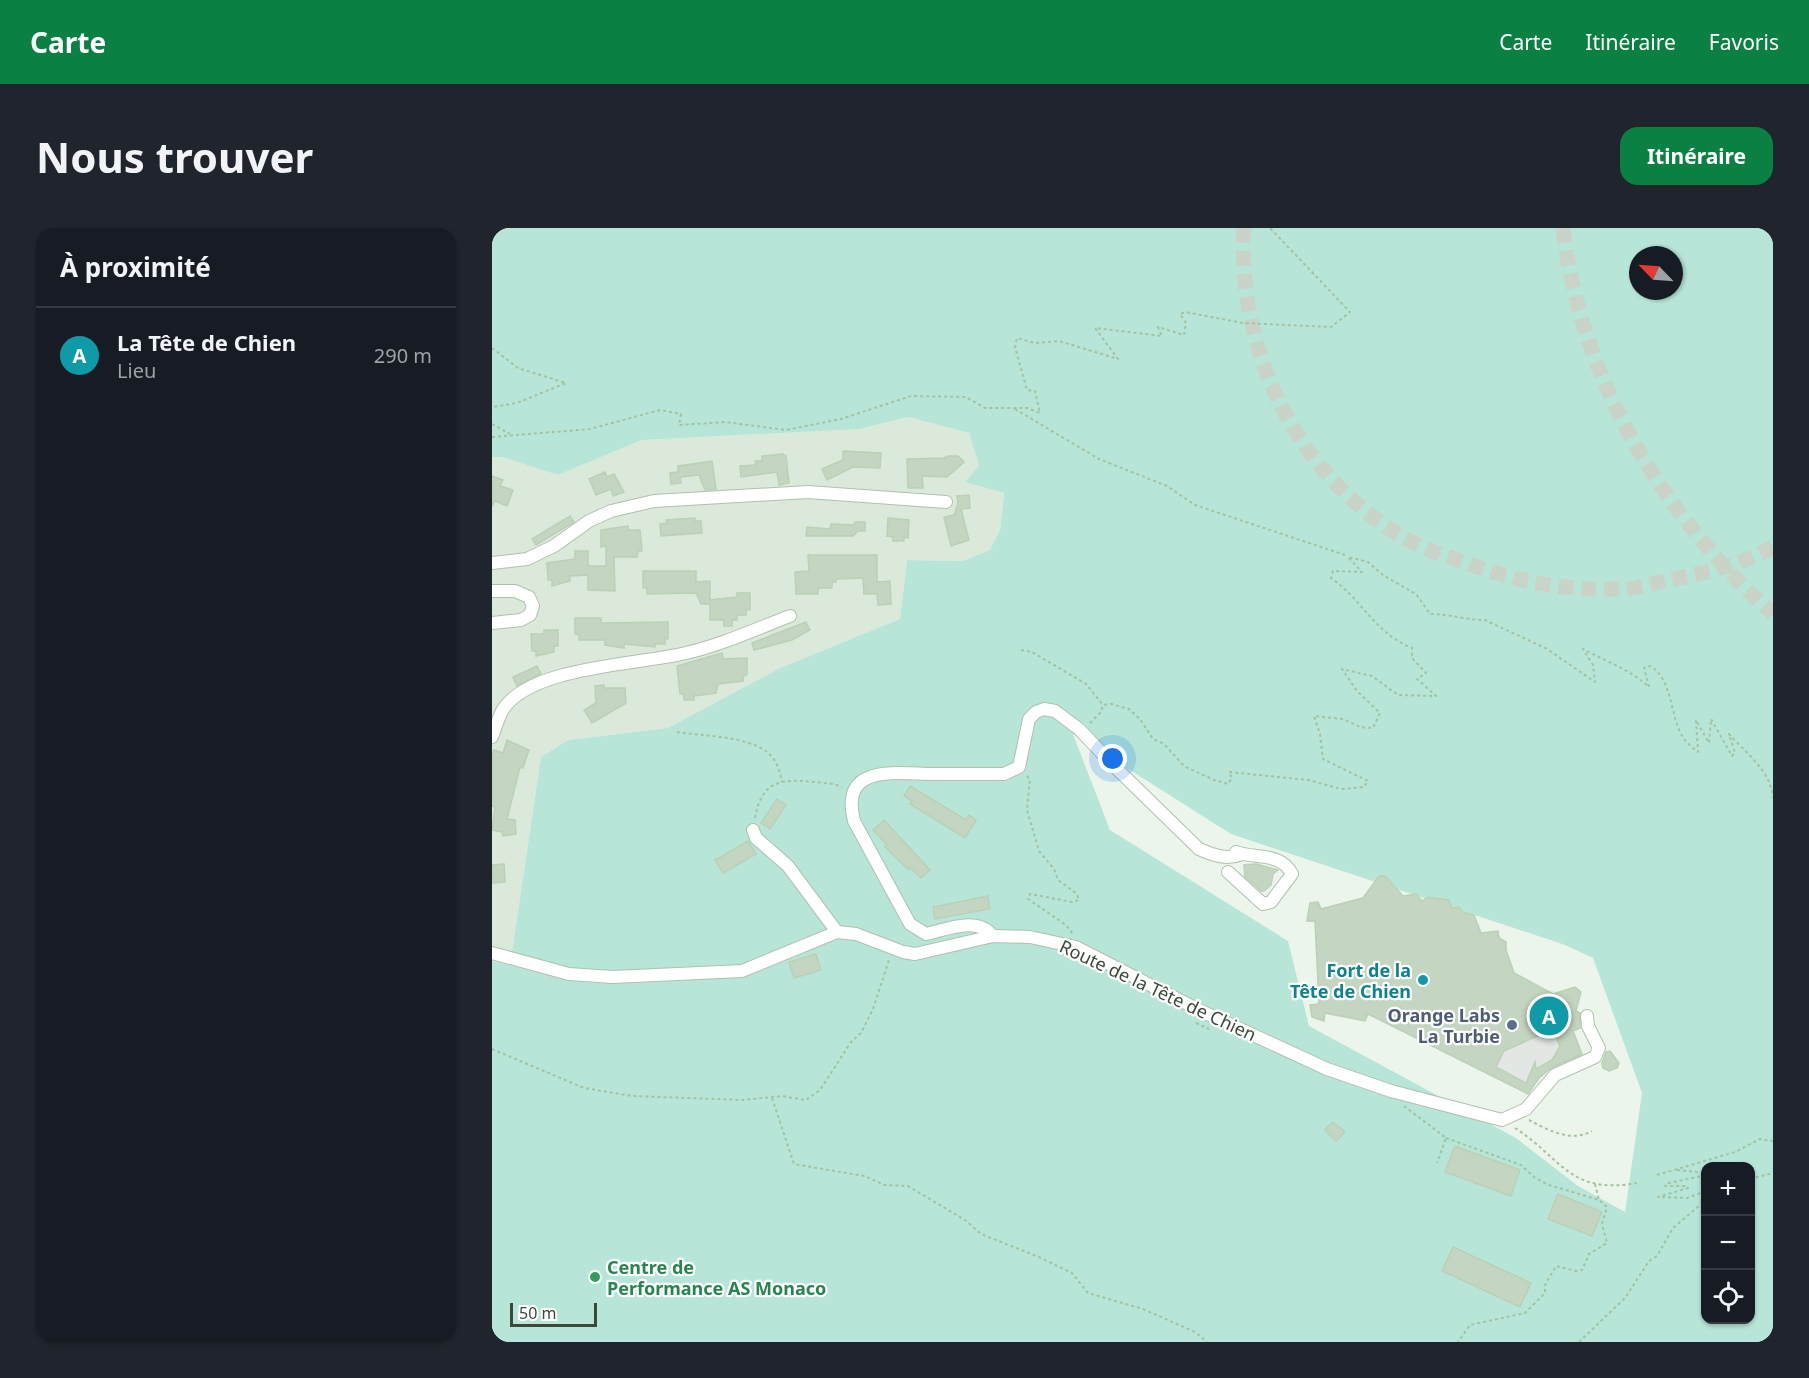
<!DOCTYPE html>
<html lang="fr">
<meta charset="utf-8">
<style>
:root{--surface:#171b24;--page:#20242c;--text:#f1f3f6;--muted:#9ea1a6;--line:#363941;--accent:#0b8043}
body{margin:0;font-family:"Noto Sans",sans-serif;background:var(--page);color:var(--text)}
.controls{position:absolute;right:18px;bottom:18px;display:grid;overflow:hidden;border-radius:12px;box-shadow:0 2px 4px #0004}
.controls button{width:54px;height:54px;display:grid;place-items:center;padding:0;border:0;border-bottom:2px solid var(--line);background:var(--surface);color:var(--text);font:30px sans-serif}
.compass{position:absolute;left:1137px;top:18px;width:54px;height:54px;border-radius:50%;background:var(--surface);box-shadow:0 2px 4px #0004;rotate:295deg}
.scale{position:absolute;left:18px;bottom:15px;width:87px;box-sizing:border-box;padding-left:6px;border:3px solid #3c4939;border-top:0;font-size:16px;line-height:21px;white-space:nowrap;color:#3c4939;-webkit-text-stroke:4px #fff;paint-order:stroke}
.you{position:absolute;left:621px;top:531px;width:21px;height:21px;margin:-15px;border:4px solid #fff;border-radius:50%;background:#1a73e8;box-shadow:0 0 0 9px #1a73e833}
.badge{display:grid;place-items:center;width:39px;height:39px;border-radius:50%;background:var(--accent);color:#fff;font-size:20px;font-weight:700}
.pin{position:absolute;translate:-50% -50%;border:3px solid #fff;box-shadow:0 2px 6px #0006}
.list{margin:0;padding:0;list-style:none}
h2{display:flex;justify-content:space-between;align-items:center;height:78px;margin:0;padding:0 24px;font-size:26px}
h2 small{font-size:20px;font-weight:400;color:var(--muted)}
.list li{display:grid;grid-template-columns:39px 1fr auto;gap:18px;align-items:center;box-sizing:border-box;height:96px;padding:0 24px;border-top:2px solid var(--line)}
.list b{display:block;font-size:22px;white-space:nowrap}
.list p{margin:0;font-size:20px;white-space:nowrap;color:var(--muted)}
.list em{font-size:20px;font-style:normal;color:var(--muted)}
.icon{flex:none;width:33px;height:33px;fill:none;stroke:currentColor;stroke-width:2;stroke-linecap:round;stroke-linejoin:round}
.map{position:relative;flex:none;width:1281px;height:1114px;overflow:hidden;border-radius:18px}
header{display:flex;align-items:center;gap:36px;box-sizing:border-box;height:84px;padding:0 30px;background:var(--accent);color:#fff}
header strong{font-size:28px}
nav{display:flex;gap:33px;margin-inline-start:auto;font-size:21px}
.intro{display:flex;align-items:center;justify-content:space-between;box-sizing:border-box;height:144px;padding:0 36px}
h1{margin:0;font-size:42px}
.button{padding:15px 27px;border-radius:18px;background:var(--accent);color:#fff;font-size:21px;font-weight:700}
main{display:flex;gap:36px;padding:0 36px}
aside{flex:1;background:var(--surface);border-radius:18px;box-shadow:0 2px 4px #0004}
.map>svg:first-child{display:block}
.residential{fill:#dbe9da}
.green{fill:#b7e6d9;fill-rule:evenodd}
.parking{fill:#e3e7e3}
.building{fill:#c4d6c1;stroke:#b9d1b5;stroke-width:1.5;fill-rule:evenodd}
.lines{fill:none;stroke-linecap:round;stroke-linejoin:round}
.major-tunnel{stroke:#c9d3c8;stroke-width:15;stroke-dasharray:15 8;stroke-linecap:butt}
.minor-casing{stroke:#b0c0ae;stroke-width:14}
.path{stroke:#a4c1a0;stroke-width:2;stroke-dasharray:3 3;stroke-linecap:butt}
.minor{stroke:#fff;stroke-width:12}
.culture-dot{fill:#0f9aa8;stroke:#fff;stroke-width:2}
.service-dot{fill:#5c6f8a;stroke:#fff;stroke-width:2}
.leisure-dot{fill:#2e9e5b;stroke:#fff;stroke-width:2}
.labels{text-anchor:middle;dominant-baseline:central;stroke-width:4.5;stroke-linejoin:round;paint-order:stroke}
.culture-label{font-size:18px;font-weight:bold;fill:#0d838f;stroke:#fff;text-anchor:end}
.street-label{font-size:18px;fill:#3c4939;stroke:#fff}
.service-label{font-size:18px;font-weight:bold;fill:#4e5e75;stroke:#fff;text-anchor:end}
.leisure-label{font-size:18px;font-weight:bold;fill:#27864d;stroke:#fff;text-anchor:start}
</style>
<header>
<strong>Carte</strong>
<nav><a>Carte</a><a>Itinéraire</a><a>Favoris</a></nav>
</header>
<div class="intro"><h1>Nous trouver</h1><a class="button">Itinéraire</a></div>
<main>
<aside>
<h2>À proximité<small></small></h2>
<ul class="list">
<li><span class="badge" style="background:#0f9aa8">A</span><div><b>La Tête de Chien</b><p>Lieu</p></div><em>290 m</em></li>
</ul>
</aside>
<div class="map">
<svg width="1281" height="1114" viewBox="0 0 1281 1114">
<rect width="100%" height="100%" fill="#ecf5ec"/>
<path class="residential" d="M416,189l61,16 10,32 -14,17 39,11 -4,37 -10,20 -27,11 -56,-1 -7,59 -120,49 -112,60 -100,12 -27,17 -31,208 -18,-4v-504h10l56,18 84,-35 218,-11z"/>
<path class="green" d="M0,0h1281v1114h-1281v-381l18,4 31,-208 27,-17 100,-12 112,-60 120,-49 7,-59 56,1 27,-11 10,-20 4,-37 -39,-11 14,-17 -10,-32 -61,-16 -48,12 -218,11 -84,35 -56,-18h-10zM1146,27h36v36h-36zM581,506l158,100 334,111 28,13 49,135 -17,119 -47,-26 -62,-48 -207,-112 -21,-85 -178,-111zM1214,938h44v154h-44z"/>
<path class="parking" d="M1061,801l7,17 -8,14 -21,12 -5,11 -30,-16 9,-16z"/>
<g class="building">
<path d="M351,223l38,2 -1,15 -27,-1 -26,13 -5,-11 21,-9z"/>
<path d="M291,226l3,2 3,27 -10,2 -2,-13 -36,5 -1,-11 16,-1 -1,-4h7v-5z"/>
<path d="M456,228h10l6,6 -17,15 -25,-1 1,12h-15l-1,-29 37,-1z"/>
<path d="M220,233l4,28 -11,1 -6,-15 -19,2 1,6 -10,1 -1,-11 8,-1v-6z"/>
<path d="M113,244l2,5 7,-3 10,18 -11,4 -2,-7 -15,6 -7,-16z"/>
<path d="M0,248l11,4 -3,6 13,4 -6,16 -12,-5 -3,5z"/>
<path d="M477,267l1,13 -9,1 8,31 -18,6 -7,-29 10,-2 4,-11 -1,-8z"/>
<path d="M78,288l4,6 -38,23 -4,-6z"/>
<path d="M203,290v3h6l1,12 -41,3 -1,-12 7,-1 -1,-3z"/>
<path d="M396,290l21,2 -1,18 -4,-1v4h-11v-4l-6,-1z"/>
<path d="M363,294h10v9h-7l-5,5h-47l1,-9 23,2 1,-5 23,1z"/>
<path d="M136,298v4h12l2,21h-4l-1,6h-23l1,34 -27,-1v-15l-18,1v5l-18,5v-6h-4l-1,-17 28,-4v-8h13v15h18v-20l-5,1v-17z"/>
<path d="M316,327h69v27l13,-1 1,23 -13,1 -1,-11h-13l-1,-16 -27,1v3h-4v6h-14v6h-22l-1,-22 14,-1z"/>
<path d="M151,343h53v11l14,-1v19l27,-3v-4h13v17h-4v5h-9v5h-5v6h-8v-6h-14v-16h-9l-5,-11 -49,1v-6h-4z"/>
<path d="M83,390h26v5l67,-1v17l-3,-1v6h-10v3l-31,-3v4l-19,-3v-5h-26v-5l-4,-1z"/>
<path d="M314,394l4,8 -18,10 -38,10 -2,-7z"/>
<path d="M52,402h14v16h-4v6l-18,4v-5h-4l-1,-17h13z"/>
<path d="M230,425l1,6 24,-1v17h-3l-1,6 -25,3 -2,9 -22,3v4h-10v-6h-4l-3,-28z"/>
<path d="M45,438l4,8 -24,12 -4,-9z"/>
<path d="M112,457v3h21l1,15 -34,20 -8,-13 12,-7 -1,-17z"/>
<path d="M15,512l22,10 -6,18 -3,-1 -13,52 8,1 1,14 -13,2 -1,-4 -10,-2 3,-23 -3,-1v-50l2,-6 9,3z"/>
<path d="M418,558l56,34 3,-5 7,5 -11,18 -55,-34 2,-3 -8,-5z"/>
<path d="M285,571l9,6 -16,24 -9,-6z"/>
<path d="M392,592l46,50 -9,8 -10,-10 -2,2 -24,-23 2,-2 -14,-15z"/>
<path d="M256,613l8,13 -33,19 -8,-13z"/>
<path d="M12,636l1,18 -13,1v-18z"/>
<path d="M764,636l22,6 -5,4 -2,11 -7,6h-3l-16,-14 -1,-12z"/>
<path d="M887,648h6l18,20 13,-2 6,7 6,-4 21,3 3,8 7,-1 4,5 11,3 7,18 17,-2 1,7 7,4v8l8,23 39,21 22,-7 6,5 -5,19 4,2v15l-7,3 9,23 -31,14 -12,10 -11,16 -160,-80 -3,7 -40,-8 -1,8 -12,-4 -2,-12 9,-1 -4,-83h-8l3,-18 8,-1 3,7 42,-11zM1061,801l7,17 -8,14 -16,9 -1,-7 -9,21 -30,-16 8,-16z"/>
<path d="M496,668l2,13 -55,10 -2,-12z"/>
<path d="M324,726l5,16 -27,8 -5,-16z"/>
<path d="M1118,823l9,12 -2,5 -8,3 -6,-3 -1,-5 4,-11z"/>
<path d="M841,894l12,10 -9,9 -11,-11z"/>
<path d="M963,918l65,24 -9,26 -66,-24z"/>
<path d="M1066,966l44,18 -10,24 -44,-17z"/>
<path d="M961,1019l78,36 -11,24 -78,-36z"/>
</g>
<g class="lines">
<g class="major-tunnel">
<path d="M752,0c-8,129 60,262 178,319 15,7 32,11 47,17 49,18 99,27 151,25 17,0 34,-6 49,-9 35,-7 73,-15 104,-33"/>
<path d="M1071,0c18,151 98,286 210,386"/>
</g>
<defs>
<g id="minor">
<path d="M0,335l35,-4 27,-13 35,-25 22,-10 43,-10 154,-9 138,10"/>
<path d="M0,363h23l14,6 4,9 -3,9 -9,5 -29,3"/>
<path d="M0,509c3,-8 6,-18 10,-26 27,-45 136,-46 184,-58 35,-8 70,-24 104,-37"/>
<path d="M261,602l3,8 32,28 49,66"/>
<path d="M736,644l35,32 8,-2 21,-28c-11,-22 -36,-15 -56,-22"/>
<path d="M501,708c-16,-20 -45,-7 -67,-2l-16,-10 -56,-103c-14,-56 38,-48 75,-47 25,0 50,0 75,0l15,-7 10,-48 7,-7 8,-3 11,2 24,18 37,39 83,81c16,7 28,11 44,5"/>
<path d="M0,725l77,21 44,3 129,-6 95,-39 19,2 47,18 12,2 78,-18 37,1 46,10 123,63 128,59 64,22 111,29 24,-11 29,-34 40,-18 4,-9 -11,-22 -1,-10"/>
</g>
</defs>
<use href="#minor" class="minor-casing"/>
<g class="path">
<path d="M0,120l26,20 48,15 -49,20 -25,4"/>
<path d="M523,181l84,50 68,27 28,19 153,51"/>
<path d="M0,196l18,10"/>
<path d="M0,209l98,-8 70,-19 21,4 -2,11 46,-3 61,8 55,-11 70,-23 55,1 19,11h42l13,5 -5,-22 -8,-1 -12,-43 2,-9 18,5 24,-2 59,18 -23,-31 67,8 -4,-9 26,8 2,-12 -6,-9 5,-2 58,11 88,4 19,-15 -80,-84"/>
<path d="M529,422l11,2 54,32 17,21"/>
<path d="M598,495l11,-11 2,-7 8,-1 18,5 11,10 13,20 11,5 20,22 30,14 14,4 4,-6 -3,-6 79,8 33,9 23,-2 4,-6 -45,-22 -3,-25 -6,-18 29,3 17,8 13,1 7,-15 -23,-22 -15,-22 30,7 26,19 38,1 -19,-17 9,-6 -14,-15v-10c-40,-17 -48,-47 -81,-70l2,-7 29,1 -14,-15 20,5 15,13 33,19 14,20c19,0 36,6 55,6l62,29 48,33 -2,-17 -10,-16c22,12 48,21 66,38l-5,-19 6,-2c24,14 19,51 34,73 4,5 9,9 14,13l-2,-32 13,23 2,-24 21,37 3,-3 -6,-19c17,19 42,37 44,64"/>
<path d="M185,504c25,4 72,4 91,21 9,7 12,19 14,29"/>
<path d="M535,548l3,3 -3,31 12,41 15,18 4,11 19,14 2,6 -7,2 -42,-8 -2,5 38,26 7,9"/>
<path d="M263,590c6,-36 25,-40 59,-36 9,1 20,1 28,5"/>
<path d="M704,795l13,6"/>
<path d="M0,821l92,39 48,8 111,4 39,-4 24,4 14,-10 31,-48 10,-9 12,-24 16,-49"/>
<path d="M280,870l22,66 71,12 19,9 24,1 57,34 16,14 58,23 33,16 16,20 55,16 52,23 12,10"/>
<path d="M912,878l42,32 -9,25"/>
<path d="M1037,892c19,10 42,23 63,11"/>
<path d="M1023,900c48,31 54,67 122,55"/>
<path d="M954,910l75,27 14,13 14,7 50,15 8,7 -5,17 5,19 -18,11 -7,16 -6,1 -20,-5 -11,19v8l-20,20 -55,12 -12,17"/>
<path d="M1185,942l29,3"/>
<path d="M1165,947l78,-23 25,-13 13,2"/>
<path d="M1214,947l-37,8 -4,3h21l2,2 -30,9 29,1 19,-7"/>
<path d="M1258,951l23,-6"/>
<path d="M1103,956l4,16"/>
<path d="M1087,1114l46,-44 24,-37 8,-5 16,-28 33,-28"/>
<path d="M1277,1114l4,-2"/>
</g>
<use href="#minor" class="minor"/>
</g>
<circle class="culture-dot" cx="931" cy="752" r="6"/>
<circle class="service-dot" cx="1020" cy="797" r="6"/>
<circle class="leisure-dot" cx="103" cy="1049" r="6"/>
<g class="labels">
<g class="culture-label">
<text x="919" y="742">Fort de la<tspan x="919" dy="21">Tête de Chien</tspan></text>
</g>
<g class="street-label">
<text transform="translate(666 762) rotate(25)">Route de la Tête de Chien</text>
</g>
<g class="service-label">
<text x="1008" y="787">Orange Labs<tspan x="1008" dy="21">La Turbie</tspan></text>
</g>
<g class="leisure-label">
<text x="115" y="1039">Centre de<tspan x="115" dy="21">Performance AS Monaco</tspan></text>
</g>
</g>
</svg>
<div class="controls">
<button>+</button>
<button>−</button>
<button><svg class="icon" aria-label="locate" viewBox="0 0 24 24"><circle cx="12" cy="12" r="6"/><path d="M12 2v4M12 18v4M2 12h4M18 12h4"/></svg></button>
</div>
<svg class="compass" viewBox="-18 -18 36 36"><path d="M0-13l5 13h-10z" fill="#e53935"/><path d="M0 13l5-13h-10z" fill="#9ea1a6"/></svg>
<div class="scale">50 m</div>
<div class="you"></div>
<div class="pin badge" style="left:1057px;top:788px;background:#0f9aa8">A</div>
</div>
</main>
